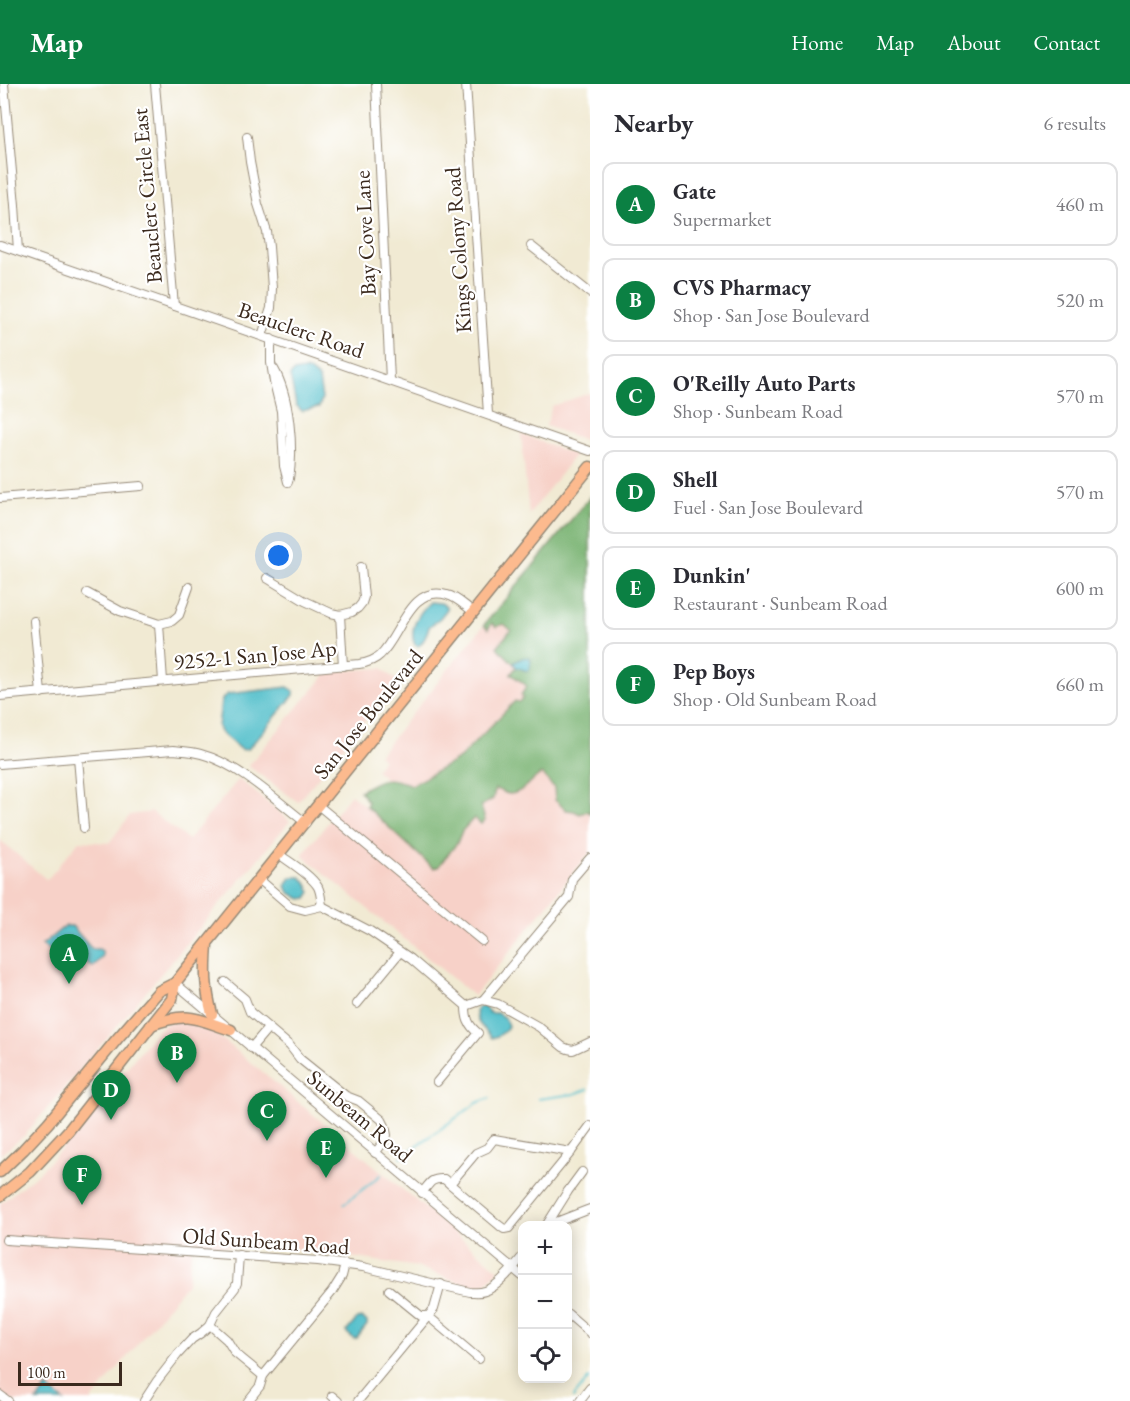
<!DOCTYPE html>
<meta charset="utf-8">
<style>
:root{--surface:#fff;--page:#f7f7f7;--text:#2b2b33;--muted:#7c7c81;--line:#e1e1e2;--accent:#0b8043}
body{margin:0;font-family:"EB Garamond",serif;background:var(--page);color:var(--text)}
.controls{position:absolute;right:18px;bottom:18px;display:grid;overflow:hidden;border-radius:12px;box-shadow:0 3px 15px #0003}
.controls button{width:54px;height:54px;display:grid;place-items:center;padding:0;border:0;border-bottom:2px solid var(--line);background:var(--surface);color:var(--text);font:30px sans-serif}
.scale{position:absolute;left:18px;bottom:15px;width:104px;box-sizing:border-box;padding-left:6px;border:3px solid #3b2a1e;border-top:0;font-size:16px;line-height:21px;white-space:nowrap;color:#3b2a1e;-webkit-text-stroke:4px #fff;paint-order:stroke}
.you{position:absolute;left:279px;top:472px;width:21px;height:21px;margin:-15px;border:4px solid #fff;border-radius:50%;background:#1a73e8;box-shadow:0 0 0 9px #1a73e833}
.badge{display:grid;place-items:center;width:39px;height:39px;border-radius:50%;background:var(--accent);color:#fff;font-size:20px;font-weight:700}
.pin{position:absolute;translate:-50% -50px;filter:drop-shadow(0 2px 3px #0008)}
.pin::after{content:'';position:absolute;top:32px;width:21px;height:18px;background:inherit;clip-path:polygon(0 0,100% 0,50% 100%)}
.list{margin:0;padding:0;list-style:none}
h2{display:flex;justify-content:space-between;align-items:center;height:78px;margin:0;padding:0 24px;font-size:26px}
h2 small{font-size:20px;font-weight:400;color:var(--muted)}
.list li{display:grid;grid-template-columns:39px 1fr auto;gap:18px;align-items:center;box-sizing:border-box;height:84px;margin:0 12px 12px;padding:0 12px;border:2px solid var(--line);border-radius:12px}
.list b{display:block;font-size:22px;white-space:nowrap}
.list p{margin:0;font-size:20px;white-space:nowrap;color:var(--muted)}
.list em{font-size:20px;font-style:normal;color:var(--muted)}
.icon{flex:none;width:33px;height:33px;fill:none;stroke:currentColor;stroke-width:2;stroke-linecap:round;stroke-linejoin:round}
.map{position:relative;flex:none;width:590px;height:1317px;overflow:hidden}
header{display:flex;align-items:center;gap:36px;box-sizing:border-box;height:84px;padding:0 30px;background:var(--accent);color:#fff}
header strong{font-size:28px}
nav{display:flex;gap:33px;margin-inline-start:auto;font-size:21px}
main{display:flex}
aside{flex:1;background:var(--surface)}
.map>svg:first-child{display:block}
.built{fill:#f7d1c8}
.forest{fill:#79b372;stroke:#5a6e48;stroke-width:1.5}
.water{fill:#52bfcb;stroke:#467474;stroke-width:1.5}
.lines{fill:none;stroke-linecap:round;stroke-linejoin:round}
.stream{stroke:#52bfcb;stroke-width:2}
.minor-casing{stroke:#968a78;stroke-width:10}
.major-casing{stroke:#968a78;stroke-width:13}
.minor{stroke:#fff;stroke-width:8}
.major{stroke:#fcba8e;stroke-width:10}
.labels{text-anchor:middle;dominant-baseline:central;stroke-width:4.5;stroke-linejoin:round;paint-order:stroke}
.street-label{font-size:22px;fill:#3b2a1e;stroke:#fff}
</style>
<header>
<strong>Map</strong>
<nav><a>Home</a><a>Map</a><a>About</a><a>Contact</a></nav>
</header>
<main>
<div class="map">
<svg width="590" height="1317" viewBox="0 0 590 1317">
<rect width="100%" height="100%" fill="#fff"/>
<filter id="ink" filterUnits="userSpaceOnUse"><feTurbulence type="fractalNoise" baseFrequency=".0167" numOctaves="2"/><feDisplacementMap in="SourceGraphic" scale="12" xChannelSelector="R" yChannelSelector="G"/><feConvolveMatrix kernelMatrix="1 2 1 2 8 2 1 2 1" color-interpolation-filters="sRGB"/></filter>
<filter id="wash" filterUnits="userSpaceOnUse"><feTurbulence type="fractalNoise" baseFrequency=".008" numOctaves="4" result="noise"/><feDisplacementMap in="SourceGraphic" scale="24" xChannelSelector="R" yChannelSelector="G"/><feGaussianBlur stdDeviation="1.35" result="paint"/><feColorMatrix in="noise" values="0 0 0 0 0 0 0 0 0 0 0 0 0 0 0 0 0 1.4 0 .05"/><feComposite in="paint" operator="in"/></filter>
<g filter="url(#wash)">
<rect width="100%" height="100%" fill="#f1ead3"/>
<g class="built">
<path d="M590,309v49l-44,-16 6,-20z"/>
<path d="M521,350l54,21 -46,60z"/>
<path d="M492,539l12,1 7,7 -14,16 20,19 -6,8 16,13 -6,8 2,2 -4,6 -4,-1 -55,56 -48,27 -18,-7 -8,1 -10,-9 7,-11 -4,-4 105,-130 4,4z"/>
<path d="M382,584l15,13 -99,121 -50,-36 80,-94z"/>
<path d="M542,690l48,39v39l-116,144 -172,-141 49,-61 82,73 41,-49 21,-29z"/>
<path d="M239,695l51,42 -266,315 -24,19v-315l47,40 32,-39 30,2 21,-28 22,-3 36,28z"/>
<path d="M184,935l23,7 292,244 -15,15 -16,1 -50,-19 -122,-18 -104,-4 -4,37 -97,119h-91v-197l35,-28 25,-25 97,-121 11,-7z"/>
</g>
<path class="forest" d="M590,413v316l-3,-2 -7,3 -6,-3 -8,-1 -11,-10 -1,-12 -12,-14 -3,1c-9,7 -18,19 -30,19 -5,-1 -9,-4 -14,-5l-2,10 -12,7 4,14 -4,4 -7,-6 -12,13 -5,12 -19,24 -5,1 -67,-62 2,-4 -8,-11c22,-14 27,-15 52,-6l48,-27 55,-57 4,1 4,-4 -2,-3 6,-9 -16,-12 5,-7 11,4 -5,-13 -9,5 -16,-16 14,-17 -7,-6 -8,3 -4,-4 -4,6 -4,-4z"/>
<g class="water">
<path d="M304,286l5,1 10,8 3,20 -3,8 -17,4 -6,-6 -6,-29 4,-4z"/>
<path d="M430,518l11,1 5,3 1,3 -7,9 -11,9 -4,11 -4,6 -3,2 -3,-1c-7,-15 4,-33 15,-43z"/>
<path d="M528,573l3,3 -1,8 -3,3 -11,-4 -3,-4 9,-5z"/>
<path d="M288,603l6,4v4l-46,54 -7,1 -21,-18 -2,-5 3,-24 2,-5 5,-4z"/>
<path d="M293,793h8l4,4 6,11 -4,6 -6,1 -9,-5 -4,-3 -2,-6 4,-6z"/>
<path d="M65,842h7l18,21 3,2h6l3,2v6l-9,10 -10,-7 -13,1 -3,4 -25,-20z"/>
<path d="M481,922l3,1 6,6h7l8,5 3,8c-3,7 -9,10 -16,12 -7,-10 -19,-15 -15,-30z"/>
<path d="M363,1234l4,4v3l-10,13 -3,1 -7,-6v-2l10,-12z"/>
<path d="M47,1303l17,14h-27z"/>
</g>
<g class="lines">
<g class="stream">
<path d="M538,1015l36,-5 14,-5"/>
<path d="M401,1073l76,-54 13,-5"/>
<path d="M344,1120l37,-29"/>
<path d="M573,1314l16,-20"/>
<path d="M589,1317l1,-1"/>
</g>
</g>
</g>
<g filter="url(#ink)">
<g class="lines">
<defs>
<g id="minor">
<path d="M4,0l11,121 3,46"/>
<path d="M155,0l19,222"/>
<path d="M376,0l14,296"/>
<path d="M466,0l22,330"/>
<path d="M247,53l3,25 8,42 9,28 2,15 3,41 -1,20 -9,28"/>
<path d="M0,161l590,206"/>
<path d="M531,162l59,47"/>
<path d="M271,255v24l3,19 7,29 3,55 4,16"/>
<path d="M274,285c16,28 20,79 15,110"/>
<path d="M0,414l141,-12"/>
<path d="M267,494l38,23 26,12 9,2 12,-3 6,-4 4,-5 2,-6 -3,-30"/>
<path d="M87,509l33,18 39,13 13,-3 7,-6 10,-28"/>
<path d="M340,531l3,51"/>
<path d="M34,537l7,72"/>
<path d="M159,540l4,57"/>
<path d="M0,612l359,-32c8,-1 15,-3 21,-9 21,-20 30,-71 67,-60 10,2 19,12 27,17"/>
<path d="M78,674l6,70"/>
<path d="M0,680l173,-14c9,1 19,1 28,4 37,10 74,45 105,69"/>
<path d="M319,722l163,135"/>
<path d="M280,771c11,8 31,20 38,32 3,6 3,13 4,19"/>
<path d="M260,796l30,26 15,4 17,-4 48,25 41,28 55,47 17,-6 15,4 41,23 24,20 5,2 5,1 17,-8"/>
<path d="M225,898l20,17 5,13 40,34 10,13 46,37 13,5 23,19 3,6 2,9 -4,8 -8,10"/>
<path d="M175,899l347,293"/>
<path d="M483,916l86,-103 3,-18 18,-21"/>
<path d="M357,920l43,-52"/>
<path d="M251,964l17,-20"/>
<path d="M437,998l41,-49c-10,-8 -12,-15 -12,-27"/>
<path d="M450,1100l26,-31 11,-5 7,-9 77,13"/>
<path d="M422,1109c8,-10 9,-15 22,-14l56,47 4,3 5,-1 62,-76 19,-26"/>
<path d="M546,1142l22,-35 14,-19"/>
<path d="M546,1142l44,-17"/>
<path d="M6,1156l312,21 45,6 107,25c5,0 10,1 15,-1 13,-4 29,-24 37,-34"/>
<path d="M389,1206l32,26h7l51,43"/>
<path d="M568,1230l22,19"/>
<path d="M210,1241l17,15 8,13 28,23"/>
<path d="M0,1311l8,6"/>
<path d="M332,1312l6,5"/>
<path d="M144,1317l13,-20 21,-27 14,-15 9,-6 9,-8 6,-13 19,-24 2,-5 2,-28"/>
<path d="M248,1317l12,-15 3,-10 69,-84 10,-16 3,-12"/>
<path d="M358,1317l76,-92 7,-25"/>
<path d="M580,1317l10,-13"/>
</g>
<g id="major">
<path d="M207,861c-2,27 -2,42 5,69"/>
<path d="M151,941c37,-14 46,-6 80,5"/>
<path d="M0,1088l23,-22 25,-27 69,-84 42,-48 16,-8 8,-10 407,-506"/>
<path d="M0,1112l30,-24 39,-42 103,-131 3,-16"/>
</g>
</defs>
<use href="#minor" class="minor-casing"/>
<use href="#major" class="major-casing"/>
<use href="#minor" class="minor"/>
<use href="#major" class="major"/>
</g>
</g>
<g class="labels">
<g class="street-label">
<text transform="translate(147 112) rotate(-95)">Beauclerc Circle East</text>
<text transform="translate(365 149) rotate(-93)">Bay Cove Lane</text>
<text transform="translate(458 166) rotate(-94)">Kings Colony Road</text>
<text transform="translate(301 246) rotate(19)">Beauclerc Road</text>
<text transform="translate(255 571) rotate(-5)">9252-1 San Jose Ap</text>
<text transform="translate(368 630) rotate(-51)">San Jose Boulevard</text>
<text transform="translate(360 1032) rotate(40)">Sunbeam Road</text>
<text transform="translate(266 1157) rotate(4)">Old Sunbeam Road</text>
</g>
</g>
</svg>
<div class="controls">
<button>+</button>
<button>−</button>
<button><svg class="icon" aria-label="locate" viewBox="0 0 24 24"><circle cx="12" cy="12" r="6"/><path d="M12 2v4M12 18v4M2 12h4M18 12h4"/></svg></button>
</div>
<div class="scale">100 m</div>
<div class="you"></div>
<div class="pin badge" style="left:69px;top:900px">A</div>
<div class="pin badge" style="left:177px;top:999px">B</div>
<div class="pin badge" style="left:267px;top:1057px">C</div>
<div class="pin badge" style="left:111px;top:1036px">D</div>
<div class="pin badge" style="left:326px;top:1094px">E</div>
<div class="pin badge" style="left:82px;top:1121px">F</div>
</div>
<aside>
<h2>Nearby<small>6 results</small></h2>
<ul class="list">
<li><span class="badge">A</span><div><b>Gate</b><p>Supermarket</p></div><em>460 m</em></li>
<li><span class="badge">B</span><div><b>CVS Pharmacy</b><p>Shop · San Jose Boulevard</p></div><em>520 m</em></li>
<li><span class="badge">C</span><div><b>O'Reilly Auto Parts</b><p>Shop · Sunbeam Road</p></div><em>570 m</em></li>
<li><span class="badge">D</span><div><b>Shell</b><p>Fuel · San Jose Boulevard</p></div><em>570 m</em></li>
<li><span class="badge">E</span><div><b>Dunkin'</b><p>Restaurant · Sunbeam Road</p></div><em>600 m</em></li>
<li><span class="badge">F</span><div><b>Pep Boys</b><p>Shop · Old Sunbeam Road</p></div><em>660 m</em></li>
</ul>
</aside>
</main>
